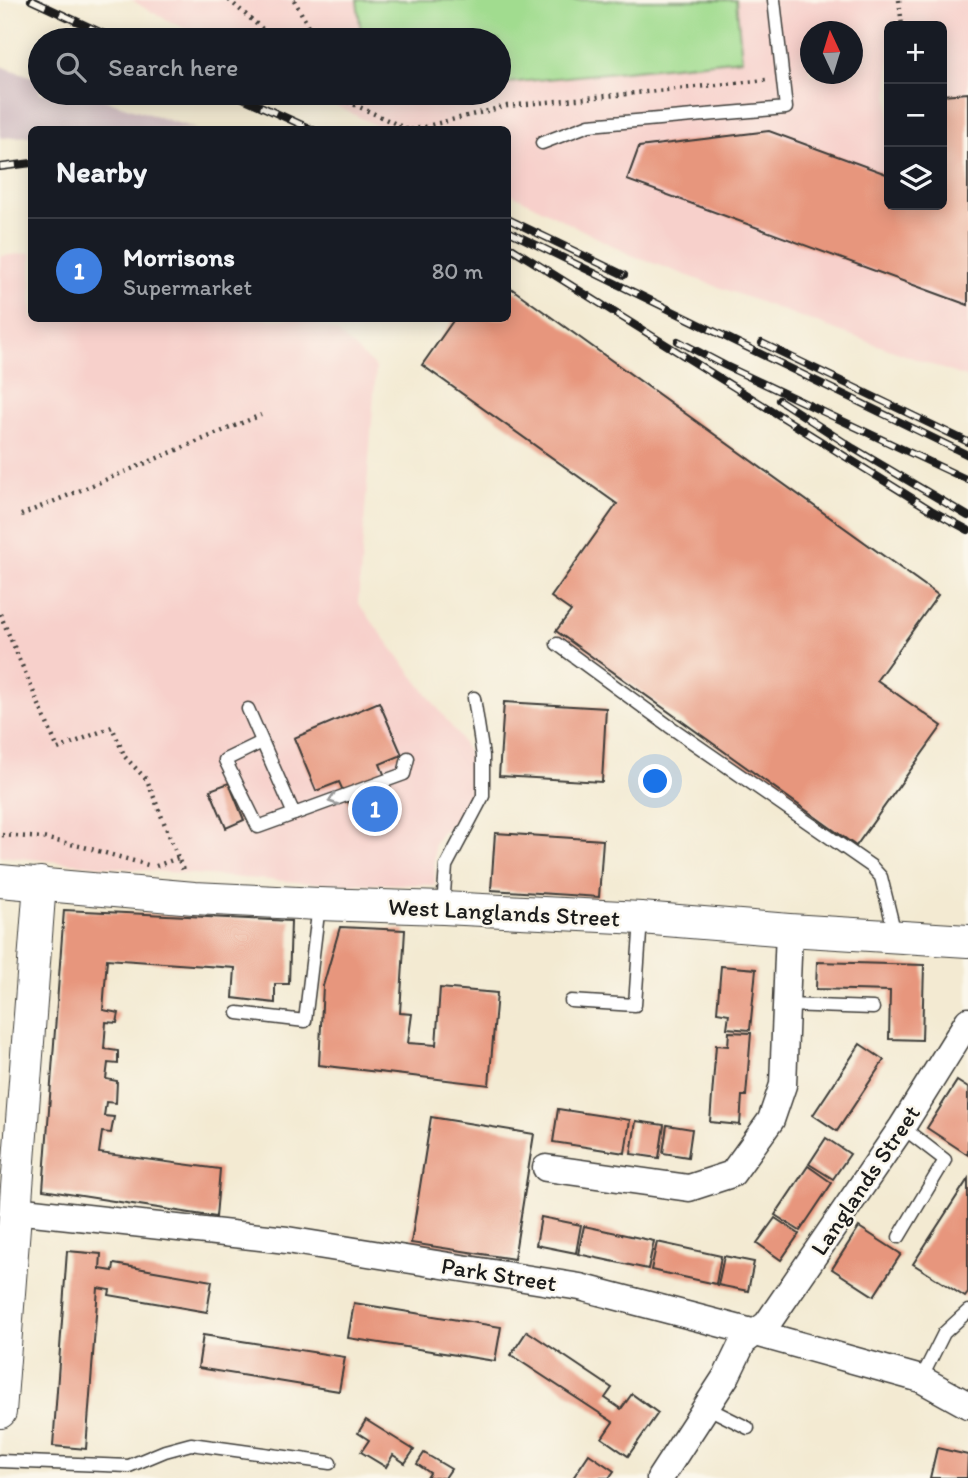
<!DOCTYPE html>
<meta charset="utf-8">
<style>
:root{--surface:#171b24;--page:#20242c;--text:#f1f3f6;--muted:#9ea1a6;--line:#363941;--accent:#2563eb}
body{margin:0;font-family:Itim,sans-serif;background:var(--page);color:var(--text)}
.controls{position:absolute;right:21px;top:21px;display:grid;overflow:hidden;border-radius:10px;box-shadow:0 4px 18px #0003}
.controls button{width:63px;height:63px;display:grid;place-items:center;padding:0;border:0;border-bottom:2px solid var(--line);background:var(--surface);color:var(--text);font:35px sans-serif}
.compass{position:absolute;left:800px;top:21px;width:63px;height:63px;border-radius:50%;background:var(--surface);box-shadow:0 4px 18px #0003;rotate:356deg}
.you{position:absolute;left:656px;top:782px;width:24px;height:24px;margin:-18px;border:5px solid #fff;border-radius:50%;background:#1a73e8;box-shadow:0 0 0 10px #1a73e833}
.badge{display:grid;place-items:center;width:46px;height:46px;border-radius:50%;background:var(--accent);color:#fff;font-size:23px;font-weight:700}
.pin{position:absolute;translate:-50% -50%;border:4px solid #fff;box-shadow:0 2px 7px #0006}
.list{margin:0;padding:0;list-style:none}
h2{display:flex;justify-content:space-between;align-items:center;height:91px;margin:0;padding:0 28px;font-size:30px}
h2 small{font-size:23px;font-weight:400;color:var(--muted)}
.list li{display:grid;grid-template-columns:46px 1fr auto;gap:21px;align-items:center;box-sizing:border-box;height:105px;padding:0 28px;border-top:2px solid var(--line)}
.list b{display:block;font-size:26px;white-space:nowrap}
.list p{margin:0;font-size:23px;white-space:nowrap;color:var(--muted)}
.list em{font-size:23px;font-style:normal;color:var(--muted)}
.icon{flex:none;width:38px;height:38px;fill:none;stroke:currentColor;stroke-width:2;stroke-linecap:round;stroke-linejoin:round}
.map{position:relative;flex:none;width:968px;height:1478px;overflow:hidden}
.search{position:absolute;background:var(--surface);box-shadow:0 4px 18px #0003;left:28px;top:28px;width:483px;height:77px;display:flex;align-items:center;gap:18px;box-sizing:border-box;padding:0 24px;border-radius:38px;color:var(--muted);font-size:26px}
.panel{position:absolute;background:var(--surface);box-shadow:0 4px 18px #0003;left:28px;top:126px;width:483px;height:196px;border-radius:10px}
.map>svg:first-child{display:block}
.built{fill:#f7d0cb;fill-rule:evenodd}
.industrial{fill:#d2bec2}
.green{fill:#a1dc8f;stroke:#5e7c56;stroke-width:2}
.building{fill:#e7967d}
.lines{fill:none;stroke-linecap:round;stroke-linejoin:round}
.service-casing{stroke:#3c3b37;stroke-width:15}
.minor-casing{stroke:#3c3b37;stroke-width:29}
.tertiary-casing{stroke:#3c3b37;stroke-width:34}
.path{stroke:#3c3b37;stroke-width:4.5;stroke-dasharray:2 5;stroke-linecap:butt}
.service{stroke:#fff;stroke-width:12}
.minor{stroke:#fff;stroke-width:26}
.tertiary{stroke:#fff;stroke-width:32}
.rail-casing{stroke:#1c1c1c;stroke-width:8}
.rail{stroke:#fbf7ec;stroke-width:5;stroke-dasharray:16;stroke-linecap:butt}
.oneway{stroke:#999}
.labels{text-anchor:middle;dominant-baseline:central;stroke-width:5;stroke-linejoin:round;paint-order:stroke}
.street-label{font-size:24px;fill:#1c1c1c;stroke:#fbf7ec}
</style>
<div class="map">
<svg width="968" height="1478" viewBox="0 0 968 1478">
<rect width="100%" height="100%" fill="#fbf7ec"/>
<filter id="ink" filterUnits="userSpaceOnUse"><feTurbulence type="fractalNoise" baseFrequency=".0143" numOctaves="2"/><feDisplacementMap in="SourceGraphic" scale="14" xChannelSelector="R" yChannelSelector="G"/><feConvolveMatrix kernelMatrix="1 2 1 2 8 2 1 2 1" color-interpolation-filters="sRGB"/></filter>
<filter id="wash" filterUnits="userSpaceOnUse"><feTurbulence type="fractalNoise" baseFrequency=".00686" numOctaves="4" result="noise"/><feDisplacementMap in="SourceGraphic" scale="28" xChannelSelector="R" yChannelSelector="G"/><feGaussianBlur stdDeviation="1.57" result="paint"/><feColorMatrix in="noise" values="0 0 0 0 0 0 0 0 0 0 0 0 0 0 0 0 0 1.4 0 .05"/><feComposite in="paint" operator="in"/></filter>
<g filter="url(#wash)">
<rect width="100%" height="100%" fill="#f3ead2"/>
<g class="built">
<path d="M132,0h836v378l-337,-123 -123,-63v-62l-125,-1 -72,-36h188v-53h-292l-59,-30zM889,26h53v179h-53zM810,32h42v42h-42z"/>
<path d="M31,253l1,65 277,1 29,14 38,35 -18,235 100,132 11,19 1,45 -9,18 -19,15 -8,12 1,41 -127,-2 -176,-14 -132,-13v-600z"/>
</g>
<path class="industrial" d="M0,66l40,13v14h43l113,36 -164,1 -1,6 -31,2z"/>
<path class="green" d="M357,0h379l6,59 -243,25v-44h-137z"/>
<g id="blocks">
<g class="building">
<path d="M968,93v212l-341,-125 12,-33 130,-16 120,44v30h53v-110z"/>
<path d="M508,286l430,309 -61,85 65,46 -86,120 -300,-215 15,-20 -20,-14 66,-93 -195,-139 33,-47h53z"/>
<path d="M379,702l23,53 -22,9 10,25 -4,2 10,23 -31,13 -10,-23 -5,2 -11,-24 -23,9 -22,-53z"/>
<path d="M504,702l102,6 -4,74 -103,-6z"/>
<path d="M229,783l15,37 -18,8 -16,-38z"/>
<path d="M495,833l108,7 -4,57 -108,-7z"/>
<path d="M64,910l227,11 -2,63h-14v19l-42,-5 2,-30 -128,-9 -4,51 16,3 -2,10 -11,-1 -2,27 14,2v13l-10,-1 -2,16 11,2 -1,22 -10,-1 -2,14 10,1 -3,16 -9,-1 -3,21 121,16 -4,48 -173,-27z"/>
<path d="M340,927l65,3 -5,83 12,1 -4,29 28,2 4,-57 57,5 -8,92 -170,-20 4,-79z"/>
<path d="M817,962l107,3 -2,75 -33,-1 1,-48 -74,-2z"/>
<path d="M721,966l35,3 -6,61 -23,-2 2,-14 -12,-2z"/>
<path d="M729,1032l22,1 -5,63h-4l-2,29 -30,-3 6,-77 12,1z"/>
<path d="M860,1044l24,16 -47,71 -24,-16z"/>
<path d="M957,1081l11,7v67l-41,-27z"/>
<path d="M558,1109l72,11 -5,33 -72,-11z"/>
<path d="M431,1117l103,17 -20,125 -103,-16z"/>
<path d="M636,1121l28,4 -5,33 -28,-4z"/>
<path d="M667,1125l25,4 -4,28 -25,-4z"/>
<path d="M826,1138l24,16 -17,25 -24,-15z"/>
<path d="M808,1166l24,17 -32,48 -25,-16z"/>
<path d="M968,1179v114l-3,4 -52,-33z"/>
<path d="M541,1217l40,8 -5,28 -40,-8z"/>
<path d="M775,1218l24,16 -18,26 -24,-17z"/>
<path d="M584,1226l70,15 -6,28 -70,-15z"/>
<path d="M859,1227l42,27 -27,42 -42,-27z"/>
<path d="M657,1242l64,14 -5,28 -65,-14z"/>
<path d="M67,1251l34,3 -1,15 13,2 1,-7 98,17 -5,31 -98,-17 1,-5 -12,-2 -12,161 -33,-3z"/>
<path d="M724,1256l30,6 -6,29 -30,-6z"/>
<path d="M354,1303l147,24 -6,34 -147,-23z"/>
<path d="M527,1331l85,57 -7,10 16,11 11,-15 26,19 -30,43 -26,-18 11,-16 -102,-67z"/>
<path d="M203,1335l142,22 -6,34 -141,-23z"/>
<path d="M366,1420l48,30 -9,13 -12,-8 -7,12 -25,-15 8,-12 -11,-7z"/>
<path d="M937,1448l31,7 -1,23h-37z"/>
<path d="M424,1453l27,16 -6,9h-18l3,-5 -13,-9z"/>
<path d="M589,1454l25,17 -5,7h-36z"/>
</g>
</g>
</g>
<g filter="url(#ink)">
<use href="#blocks" fill-opacity="0" stroke="#3c3b37" stroke-width="2"/>
<g class="lines">
<defs>
<g id="service">
<path d="M542,143l47,-18 197,-17 -12,-108"/>
<path d="M557,644l112,82 202,140 10,11 14,57"/>
<path d="M248,709l46,105 110,-40 4,-16"/>
<path d="M262,742l-37,18 33,67 36,-13"/>
<path d="M443,907l3,-41 37,-70v-40l-9,-58"/>
<path d="M571,1001l64,4 6,-86"/>
<path d="M786,1005l87,3"/>
<path d="M238,1013l67,8 14,-116"/>
<path d="M899,1237l46,-77 -43,-33"/>
<path d="M921,1379l23,-46 24,-22"/>
<path d="M706,1407l42,21"/>
<path d="M0,1461l129,5 36,-15 26,-7 139,19"/>
</g>
<g id="minor">
<path d="M546,1168l143,20 43,-14 39,-54 12,-35 6,-155"/>
<path d="M15,1210l272,30 293,47 176,46 165,46 47,26"/>
<path d="M660,1478l67,-103 16,-33 24,-18 135,-197 66,-106"/>
</g>
<g id="tertiary">
<path d="M0,881l194,17 125,6 124,4 198,10 148,12 179,11"/>
<path d="M0,1412l40,-529"/>
</g>
</defs>
<use href="#service" class="service-casing"/>
<use href="#minor" class="minor-casing"/>
<use href="#tertiary" class="tertiary-casing"/>
<g class="path">
<path d="M229,0l46,40"/>
<path d="M294,0l22,40"/>
<path d="M899,0l3,26"/>
<path d="M338,93l2,5 69,32"/>
<path d="M411,130l96,-24 259,-26"/>
<path d="M21,515l240,-100"/>
<path d="M0,614l58,135 54,-22 13,30 22,23 36,90"/>
<path d="M2,835l41,3 41,9 64,18"/>
<path d="M156,866l22,-8"/>
</g>
<use href="#service" class="service"/>
<use href="#minor" class="minor"/>
<use href="#tertiary" class="tertiary"/>
<defs>
<g id="rail">
<path d="M31,0l86,40"/>
<path d="M232,93l81,37"/>
<path d="M0,167l32,-4"/>
<path d="M508,219l116,56"/>
<path d="M508,231l460,224"/>
<path d="M508,246l423,264 37,20"/>
<path d="M678,341l48,25 242,114"/>
<path d="M762,343l206,99"/>
<path d="M779,400l74,48 115,68"/>
</g>
</defs>
<use href="#rail" class="rail-casing"/>
<use href="#rail" class="rail"/>
</g>
<defs><path id="oneway-chevron" d="M-2-3.5L2.5 0L-2 3.5" fill="none" stroke-width="1.6" stroke-linecap="round" stroke-linejoin="round" transform="scale(1.75)"/></defs>
<use class="oneway" href="#oneway-chevron" transform="translate(333 800) rotate(160)"/>
</g>
<g class="labels">
<g class="street-label">
<text transform="translate(504 912) rotate(3)">West Langlands Street</text>
<text transform="translate(865 1180) rotate(-56)">Langlands Street</text>
<text transform="translate(499 1274) rotate(9)">Park Street</text>
</g>
</g>
</svg>
<div class="controls">
<button>+</button>
<button>−</button>
<button><svg class="icon" aria-label="layers" viewBox="0 0 24 24"><path d="M12 4l9 5-9 5-9-5zM3 14l9 5 9-5"/></svg></button>
</div>
<svg class="compass" viewBox="-18 -18 36 36"><path d="M0-13l5 13h-10z" fill="#e53935"/><path d="M0 13l5-13h-10z" fill="#9ea1a6"/></svg>
<div class="you"></div>
<div class="pin badge" style="left:375px;top:809px;background:#3f7fe0">1</div>
<div class="search"><svg class="icon" aria-label="search" viewBox="0 0 24 24"><circle cx="10" cy="10" r="6"/><path d="M15 15l6 6"/></svg>Search here</div>
<section class="panel">
<h2>Nearby<small></small></h2>
<ul class="list">
<li><span class="badge" style="background:#3f7fe0">1</span><div><b>Morrisons</b><p>Supermarket</p></div><em>80 m</em></li>
</ul>
</section>
</div>
